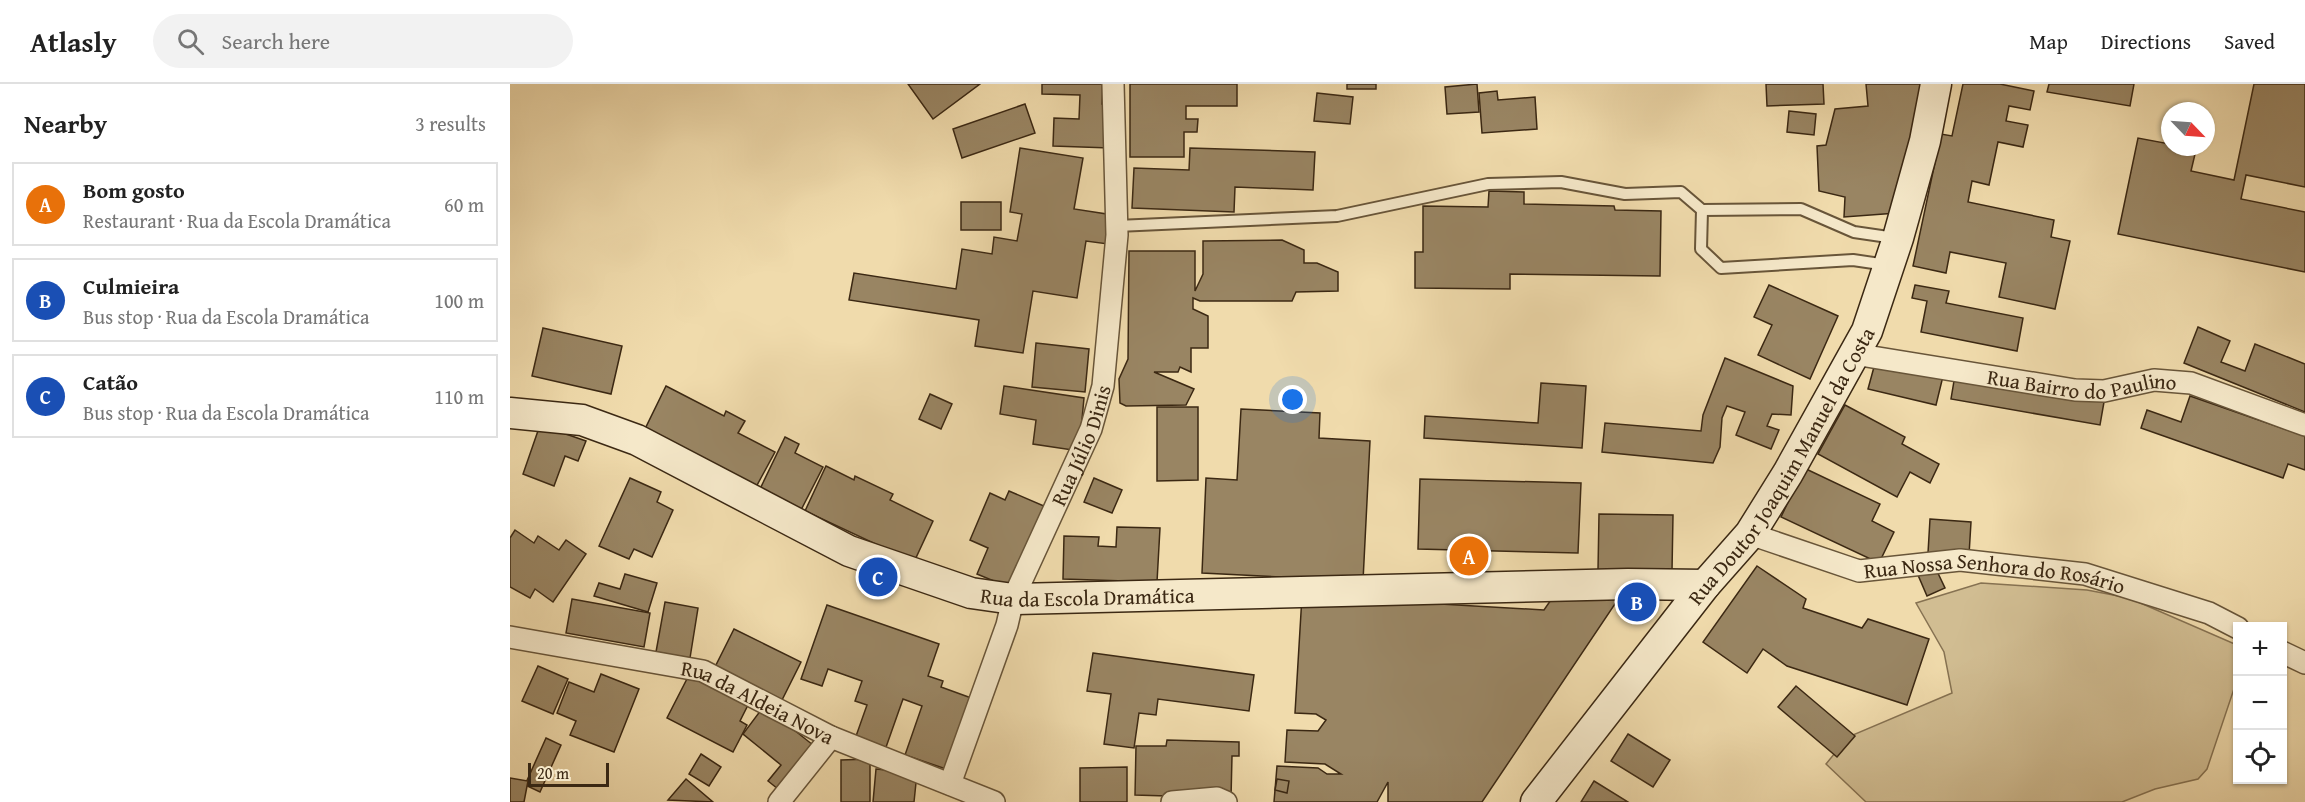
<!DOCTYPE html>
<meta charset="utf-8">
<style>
:root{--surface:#fff;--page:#f2f2f2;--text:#222;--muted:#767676;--line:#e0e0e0;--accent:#111827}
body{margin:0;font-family:"Gentium Book Plus",serif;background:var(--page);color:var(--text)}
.controls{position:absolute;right:18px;bottom:18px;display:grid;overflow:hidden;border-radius:0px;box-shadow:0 2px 4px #0004}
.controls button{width:54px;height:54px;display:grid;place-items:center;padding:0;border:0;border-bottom:2px solid var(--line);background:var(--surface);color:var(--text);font:30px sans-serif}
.compass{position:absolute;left:1651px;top:18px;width:54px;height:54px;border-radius:50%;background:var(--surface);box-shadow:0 2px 4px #0004;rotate:115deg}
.scale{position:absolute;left:18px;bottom:15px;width:81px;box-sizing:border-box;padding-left:6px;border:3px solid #3b2813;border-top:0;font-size:16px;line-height:21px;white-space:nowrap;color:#3b2813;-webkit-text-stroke:4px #f5e8c9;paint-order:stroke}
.you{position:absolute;left:783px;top:316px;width:21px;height:21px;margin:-15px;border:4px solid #fff;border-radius:50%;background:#1a73e8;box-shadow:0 0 0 9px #1a73e833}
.badge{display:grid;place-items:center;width:39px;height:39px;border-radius:50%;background:var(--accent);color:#fff;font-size:20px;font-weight:700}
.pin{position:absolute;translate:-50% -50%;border:3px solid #fff;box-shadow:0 2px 6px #0006}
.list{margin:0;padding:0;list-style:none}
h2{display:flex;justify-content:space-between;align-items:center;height:78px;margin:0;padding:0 24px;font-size:26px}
h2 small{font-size:20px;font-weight:400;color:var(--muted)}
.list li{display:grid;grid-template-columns:39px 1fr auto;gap:18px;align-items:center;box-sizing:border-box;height:84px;margin:0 12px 12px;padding:0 12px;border:2px solid var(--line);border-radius:0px}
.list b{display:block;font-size:22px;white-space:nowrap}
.list p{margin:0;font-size:20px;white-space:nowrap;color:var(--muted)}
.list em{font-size:20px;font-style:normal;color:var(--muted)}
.icon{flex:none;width:33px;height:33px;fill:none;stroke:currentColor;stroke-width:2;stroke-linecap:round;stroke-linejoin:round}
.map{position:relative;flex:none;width:1795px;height:718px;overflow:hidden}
header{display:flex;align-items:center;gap:36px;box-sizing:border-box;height:84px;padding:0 30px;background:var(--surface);border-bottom:2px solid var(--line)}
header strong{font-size:28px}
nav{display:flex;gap:33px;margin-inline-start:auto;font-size:21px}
.search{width:420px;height:54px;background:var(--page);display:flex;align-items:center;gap:15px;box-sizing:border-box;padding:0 21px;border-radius:33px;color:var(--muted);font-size:22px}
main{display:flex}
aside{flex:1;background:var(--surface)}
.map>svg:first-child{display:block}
.green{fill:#d1bd92;stroke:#867252;stroke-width:1.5}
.building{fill:#998563;stroke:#3b2813;stroke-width:1.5}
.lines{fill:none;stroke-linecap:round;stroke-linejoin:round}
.lane-casing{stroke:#685539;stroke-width:14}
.street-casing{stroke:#685539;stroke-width:24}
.secondary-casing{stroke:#3b2813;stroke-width:33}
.lane{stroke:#f5e8c9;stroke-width:10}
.street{stroke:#f5e8c9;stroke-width:21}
.secondary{stroke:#f5e8c9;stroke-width:30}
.labels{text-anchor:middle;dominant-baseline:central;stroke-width:4.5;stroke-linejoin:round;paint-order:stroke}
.street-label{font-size:21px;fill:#3b2813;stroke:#f5e8c9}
</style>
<header>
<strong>Atlasly</strong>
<div class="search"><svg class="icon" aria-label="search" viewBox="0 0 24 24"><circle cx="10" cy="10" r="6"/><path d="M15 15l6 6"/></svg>Search here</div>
<nav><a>Map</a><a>Directions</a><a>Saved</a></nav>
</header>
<main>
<aside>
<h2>Nearby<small>3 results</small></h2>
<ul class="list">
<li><span class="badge" style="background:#e8710a">A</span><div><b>Bom gosto</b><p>Restaurant · Rua da Escola Dramática</p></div><em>60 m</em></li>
<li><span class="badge" style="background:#1a4fb4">B</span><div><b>Culmieira</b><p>Bus stop · Rua da Escola Dramática</p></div><em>100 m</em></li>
<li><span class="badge" style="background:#1a4fb4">C</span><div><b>Catão</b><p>Bus stop · Rua da Escola Dramática</p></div><em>110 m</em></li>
</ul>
</aside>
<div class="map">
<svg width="1795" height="718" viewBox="0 0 1795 718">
<rect width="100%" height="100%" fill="#f0dbac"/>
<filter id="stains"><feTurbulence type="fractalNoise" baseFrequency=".00333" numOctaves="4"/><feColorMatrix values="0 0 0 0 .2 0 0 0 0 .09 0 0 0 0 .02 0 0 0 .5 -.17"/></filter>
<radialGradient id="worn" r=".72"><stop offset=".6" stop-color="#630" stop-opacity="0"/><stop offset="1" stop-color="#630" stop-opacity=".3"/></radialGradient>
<path class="green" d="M1471,499l106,7 42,8 108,47v35l-30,89 -9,10 -43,10 -33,13h-256l-40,-38 22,-27 104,-44 -8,-41 -28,-49z"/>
<g class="building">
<path d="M398,0h72l-47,35z"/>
<path d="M532,0h61l-1,20 10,1 -2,43 -57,-2 1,-28 25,1 1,-24 -38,-1z"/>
<path d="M620,0h107v22h-51v13h12l-1,13h-13v25h-54z"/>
<rect x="837" y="0" width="29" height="5"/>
<path d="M967,0l2,28 -32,2 -2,-27z"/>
<path d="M1256,0h57l1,20 -57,2z"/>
<path d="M1356,0h61l-30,129 -53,4 1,-20 -26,-6 -2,-45 9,-1 9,-36 33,-3z"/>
<path d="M1453,0h37l34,7 -4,19 -21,-4 -3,15 22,4 -5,22 -25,-5 -9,43 -17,-4 -4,21 86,18 -3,17 19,4 -15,68 -56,-12 7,-34 -56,-11 -4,21 -33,-7 28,-132 11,2z"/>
<path d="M1539,0h85l-4,22 -83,-14z"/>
<path d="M1744,0h51v103l-59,-12 -5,24 64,13v60l-187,-38 20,-96 32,6v3l26,3 -5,21 43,9z"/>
<path d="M987,7l1,9 37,-3 2,32 -55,4 -3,-40z"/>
<path d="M807,9l36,4 -3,27 -36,-3z"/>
<path d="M515,20l10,29 -73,25 -9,-29z"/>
<path d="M1279,27l27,3 -2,21 -27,-3z"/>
<path d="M510,64l63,10 -9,51 39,6 -5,29 -22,-3 -9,57 -44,-7 -10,62 -48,-7 4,-26 -130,-20 5,-27 102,16 6,-40 30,5 2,-17 23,4 5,-27 -12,-2z"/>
<path d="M680,64l125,4 -2,38 -78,-3 -1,25 -102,-4 2,-40 55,2z"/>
<path d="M979,107l35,1v12l90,2 1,4 46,1 -1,65 -150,-2v15l-95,-1v-36h8v-46l65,1z"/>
<rect x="451" y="118" width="40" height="28"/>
<path d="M772,156l22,10v13h13l21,9v19l-42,1 -4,9h-92l-7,-3v11l15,7v32h-17v24l-11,-5 -2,5h-24l40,17 -8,16 -60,1 -6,-3 -1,-24 9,-20 1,-108h66v40l8,-17v-33z"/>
<path d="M1259,201l69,31 -28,63 -52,-24 14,-30 -18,-8z"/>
<path d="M1405,201l34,6 -3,12 77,15 -6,33 -96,-19 6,-31 -15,-3z"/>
<path d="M1688,243l32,14 -9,21 24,9 10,-27 50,20v48l-121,-49z"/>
<path d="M33,244l79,18 -11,48 -79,-18z"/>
<path d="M526,259l53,6 -4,43 -53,-5z"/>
<path d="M1367,272l67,16 -8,33 -68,-16z"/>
<path d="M1215,274l68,28 -2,29 -19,-1 -5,12 12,4 -8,19 -35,-14 9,-23 -18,-6 -5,12 -2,29 -7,16 -111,-11 3,-29 96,8 2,-16z"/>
<path d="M1445,291l149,27 -4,23 -149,-26z"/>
<path d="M1031,299l45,3 -4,62 -158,-10 1,-22 113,7z"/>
<path d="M156,302l58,30 2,-5 19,10 -7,12 37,19 -19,35 -112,-56z"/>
<path d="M494,302l80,12 -5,53 -46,-7 3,-24 -36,-6z"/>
<path d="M420,310l22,10 -11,25 -22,-10z"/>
<path d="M1680,312l115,40v34l-17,-6 -5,14 -142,-50 6,-18 34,12z"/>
<path d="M1335,321l60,32 -3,7 37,20 -9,19 -20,-11 -13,25 -79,-43z"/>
<path d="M647,323h41v73l-41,1z"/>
<path d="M731,325l79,4 -1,25 51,3 -7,140 -161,-8 4,-95 31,2z"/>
<path d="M30,341l46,16 -8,20 -13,-5 -11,30 -31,-12z"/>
<path d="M275,353l14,7 -4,9 28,14 -22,43 -41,-21z"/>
<path d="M316,382l28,14 1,-4 38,18 -3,6 43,21 -19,41 -109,-51z"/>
<path d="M1294,384l76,36 -8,17 22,11 -15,31 -98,-46z"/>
<path d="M120,394l31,14 -4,10 16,8 -21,47 -18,-8 -5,10 -30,-13z"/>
<path d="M584,394l28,12 -10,23 -28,-11z"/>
<path d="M910,395l161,4 -3,70 -160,-4z"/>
<path d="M499,407l44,19 -35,81 -41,-17 11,-26 -18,-8 20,-47 15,7z"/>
<path d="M1089,430l74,1 -1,56 -74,-1z"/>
<path d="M1420,435l41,3 -2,33 -41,-2z"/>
<path d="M607,443l43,1 -3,54 -94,-3 1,-43 35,1 -1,9 18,1z"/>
<path d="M5,446l19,13 4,-7 21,14 7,-10 20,14 -33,48 -18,-13 -5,9 -20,-11v-49z"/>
<path d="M1247,482l49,33 -3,9 59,20 6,-9 61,20 -22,66 -120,-39 -24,-17 -16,24 -44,-31z"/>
<path d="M1425,483l10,21 -18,8 -9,-21z"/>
<path d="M115,490l32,9 -9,29 -54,-16 5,-13 21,6z"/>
<path d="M1045,510l64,4 -137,204h-94v-20l-11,20h-103l3,-36 41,2 9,6h14l-16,-10 -40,-2 2,-32 31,1 8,-11 -10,-6 -21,-1 7,-117 242,14z"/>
<path d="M62,515l78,14 -6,34 -78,-14z"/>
<path d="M155,518l33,6 -8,50 -34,-6z"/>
<path d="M317,521l112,39 -11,32 15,5 -2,6 33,12 -25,71 -44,-15 17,-49 -19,-7 -18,51 -30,-11 12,-34 -12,-4 7,-20 -34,-12 -6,17 -21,-7z"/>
<path d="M224,545l67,33 -19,38 -67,-33z"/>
<path d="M583,569l161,22 -5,36 -91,-12 -2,16 -17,-2 -5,35 -30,-4 7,-50 -24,-3z"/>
<path d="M28,582l30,13 -15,35 -31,-13z"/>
<path d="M180,589l59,30 -9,18 7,4 -14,27 -66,-34z"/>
<path d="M91,590l38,15 -25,63 -44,-17 6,-14 -19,-8 12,-31 25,10z"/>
<path d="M1286,602l59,50 -18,21 -59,-50z"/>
<path d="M254,622l54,43 -35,44 -15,-12 13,-16 -38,-31z"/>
<path d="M1118,650l42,26 -17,27 -42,-26z"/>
<path d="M36,654l15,7 -21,47 -15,-7z"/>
<path d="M657,656l72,2v14h-7l-1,42 -96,-3 1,-49h30z"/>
<path d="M191,670l20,13 -12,19 -20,-12z"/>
<path d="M360,675v43h-29v-42z"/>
<path d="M617,683v35h-47v-34z"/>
<path d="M366,685l41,4 -3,29h-41z"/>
<path d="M0,694l18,3 -4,21h-14z"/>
<path d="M176,695l27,23 -45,-2z"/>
<path d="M767,695l12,2 -2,12 -12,-3z"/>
<path d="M1084,697l34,21h-47z"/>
</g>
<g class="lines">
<defs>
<g id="lane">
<path d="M1192,126l99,-1 53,23 41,6"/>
<path d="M607,142l220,-10 151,-32 73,-2 64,12 56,-2 21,18 -1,39 20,19 132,-8 34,5"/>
</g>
<g id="street">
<path id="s1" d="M1344,270l221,36 29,1 50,-11 37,3 114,42"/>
<path id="s2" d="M1240,450l109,37 101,-11 125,14 124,39 29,15"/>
<path id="s3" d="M0,553l193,34 128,66 163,65"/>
<path d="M1772,568l23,11"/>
<path id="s4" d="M440,700l57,-159 6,-26 78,-170 12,-43 14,-151 -4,-151"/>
<path d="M269,718l52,-65"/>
<path d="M662,718l45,-4 9,4"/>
</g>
<g id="secondary">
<path id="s5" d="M0,329l72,7 55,20 212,111 122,42 42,6 615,-15 77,1"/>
<path id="s6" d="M1026,718l169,-217 45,-51 38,-61 79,-142 31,-93 27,-97 11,-57"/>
</g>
</defs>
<use href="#lane" class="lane-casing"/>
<use href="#street" class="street-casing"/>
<use href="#secondary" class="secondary-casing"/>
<use href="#lane" class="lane"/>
<use href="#street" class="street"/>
<use href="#secondary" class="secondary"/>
</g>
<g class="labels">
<g class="street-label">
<text stroke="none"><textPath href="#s1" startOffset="231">Rua Bairro do Paulino</textPath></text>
<text stroke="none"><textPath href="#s4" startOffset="364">Rua Júlio Dinis</textPath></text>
<text stroke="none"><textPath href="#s6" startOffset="417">Rua Doutor Joaquim Manuel da Costa</textPath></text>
<text stroke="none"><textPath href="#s2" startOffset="252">Rua Nossa Senhora do Rosário</textPath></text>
<text stroke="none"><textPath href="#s5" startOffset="616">Rua da Escola Dramática</textPath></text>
<text stroke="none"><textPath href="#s3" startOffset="258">Rua da Aldeia Nova</textPath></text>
</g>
</g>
<rect width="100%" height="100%" filter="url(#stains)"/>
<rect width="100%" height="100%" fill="url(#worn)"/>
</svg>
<div class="controls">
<button>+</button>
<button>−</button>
<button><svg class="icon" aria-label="locate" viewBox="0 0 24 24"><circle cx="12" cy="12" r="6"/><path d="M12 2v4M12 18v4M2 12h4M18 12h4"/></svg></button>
</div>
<svg class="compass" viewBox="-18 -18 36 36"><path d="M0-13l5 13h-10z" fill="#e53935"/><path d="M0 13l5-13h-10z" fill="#767676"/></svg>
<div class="scale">20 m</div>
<div class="you"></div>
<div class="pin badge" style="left:959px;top:472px;background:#e8710a">A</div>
<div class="pin badge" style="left:1127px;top:518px;background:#1a4fb4">B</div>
<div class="pin badge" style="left:368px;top:493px;background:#1a4fb4">C</div>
</div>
</main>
